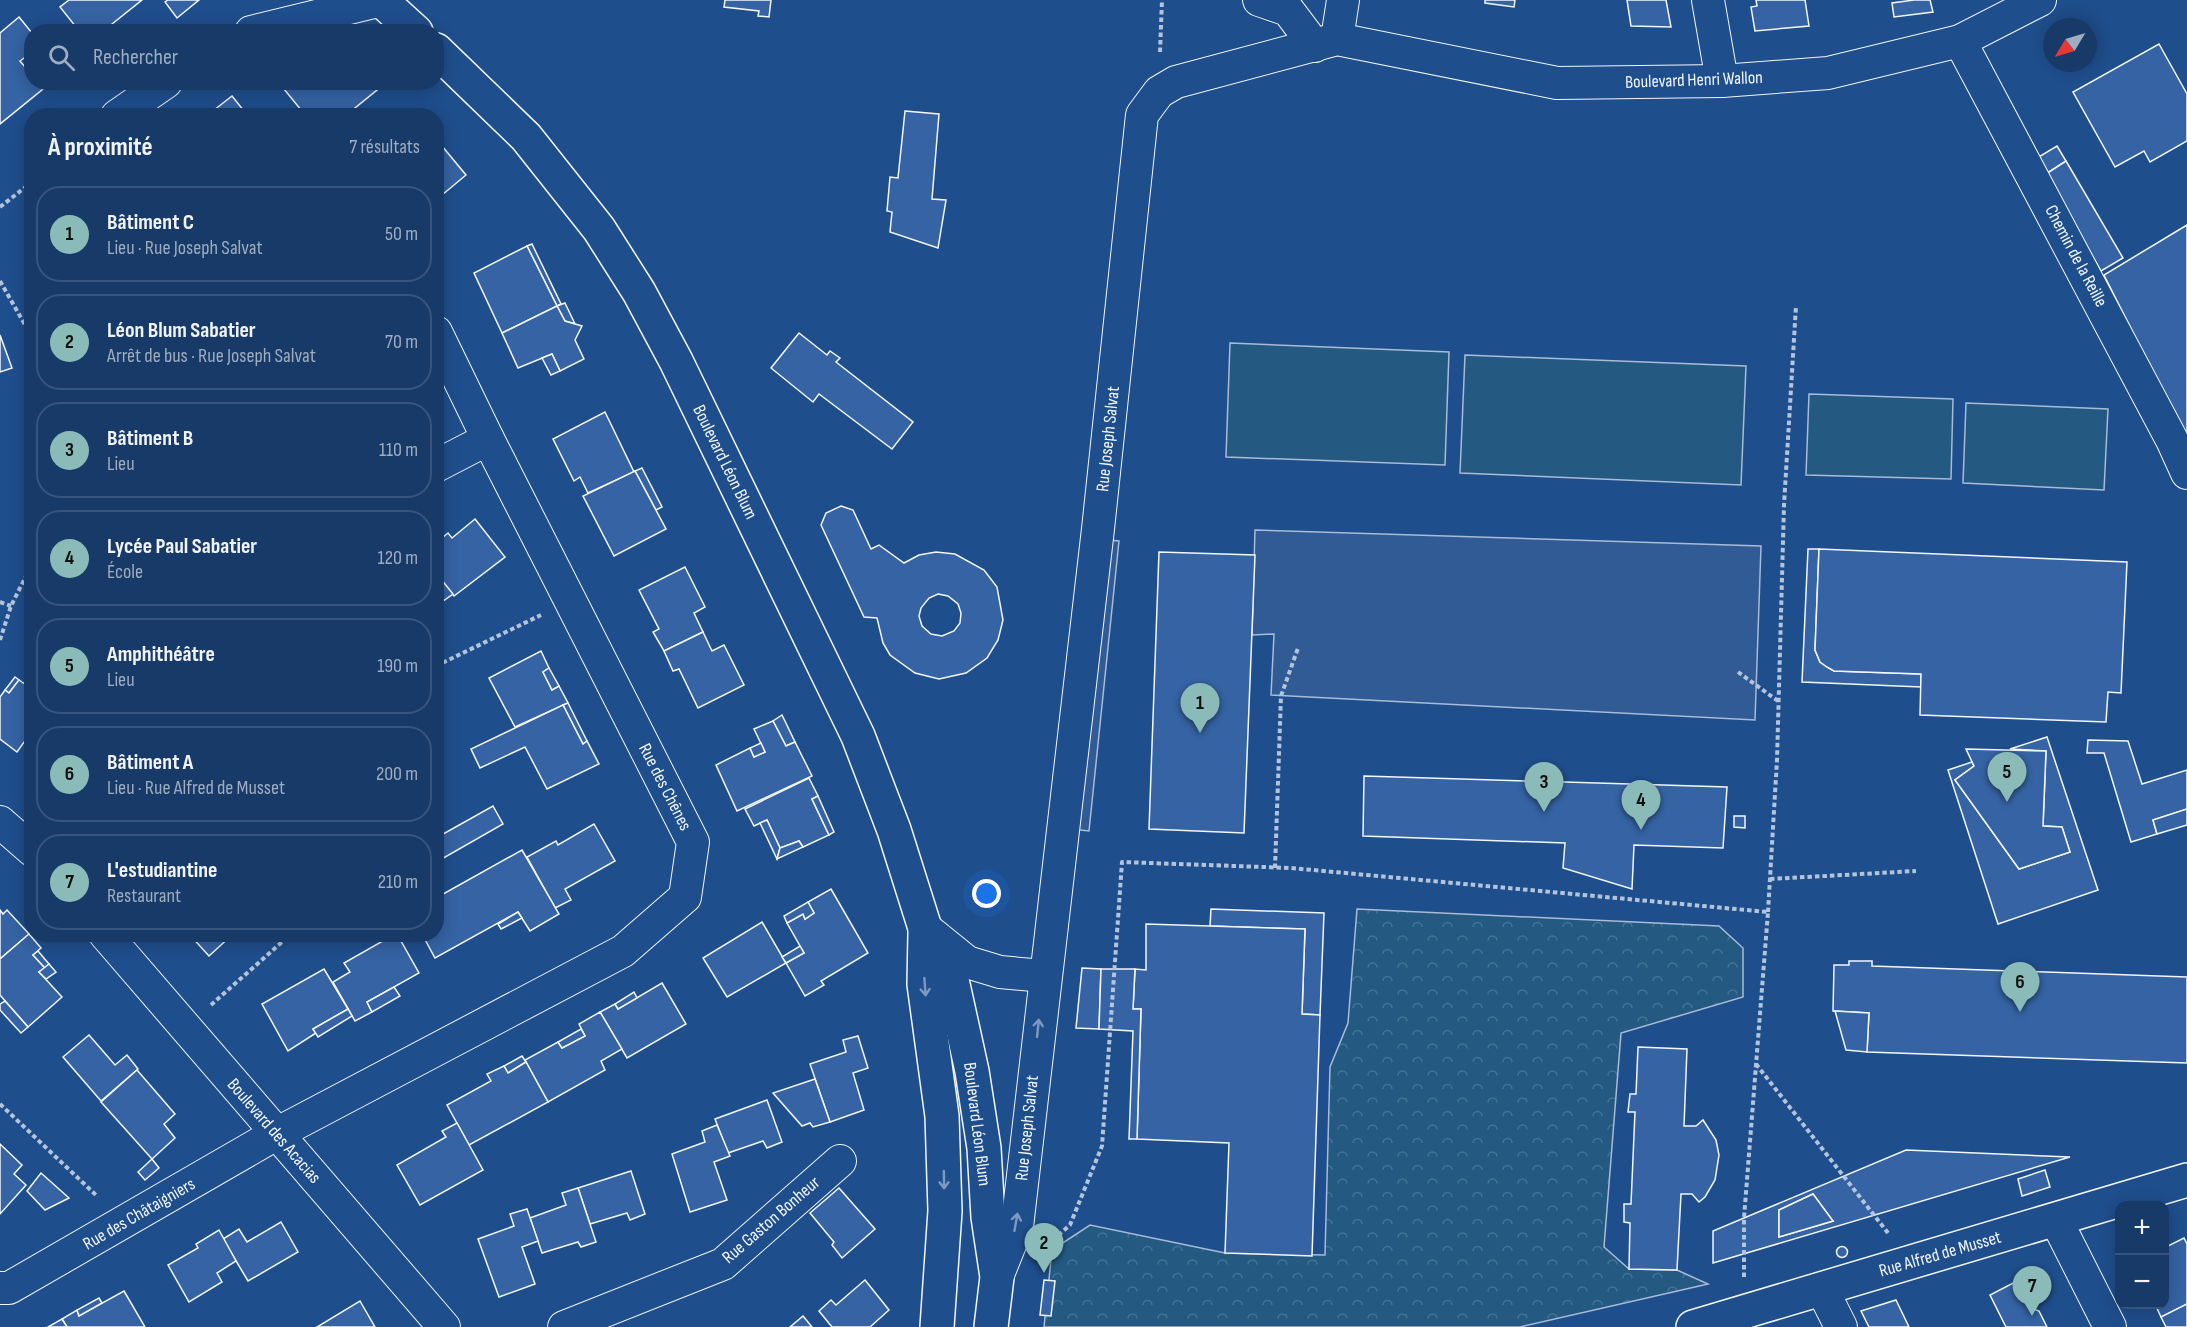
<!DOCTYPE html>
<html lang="fr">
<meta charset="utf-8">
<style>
:root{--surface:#173a69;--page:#20416f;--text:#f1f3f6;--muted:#9eadc0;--line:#36547d;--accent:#8bbbb9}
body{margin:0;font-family:"Sofia Sans Condensed",sans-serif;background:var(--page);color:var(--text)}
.controls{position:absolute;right:18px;bottom:18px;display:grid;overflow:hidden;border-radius:12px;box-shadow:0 3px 15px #0003}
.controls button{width:54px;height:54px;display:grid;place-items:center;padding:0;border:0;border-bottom:2px solid var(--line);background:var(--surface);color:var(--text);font:30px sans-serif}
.compass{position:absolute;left:2043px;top:18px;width:54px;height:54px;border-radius:50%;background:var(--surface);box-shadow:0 3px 15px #0003;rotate:232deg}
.you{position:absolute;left:987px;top:894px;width:21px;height:21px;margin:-15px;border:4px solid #fff;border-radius:50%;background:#1a73e8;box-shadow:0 0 0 9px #1a73e833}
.badge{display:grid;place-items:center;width:39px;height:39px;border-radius:50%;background:var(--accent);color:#111;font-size:20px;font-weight:700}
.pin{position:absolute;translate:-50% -50px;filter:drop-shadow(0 2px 3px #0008)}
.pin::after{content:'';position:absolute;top:32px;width:21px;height:18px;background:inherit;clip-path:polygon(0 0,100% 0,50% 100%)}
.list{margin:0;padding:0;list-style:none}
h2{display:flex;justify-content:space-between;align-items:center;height:78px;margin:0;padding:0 24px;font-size:26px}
h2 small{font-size:20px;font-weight:400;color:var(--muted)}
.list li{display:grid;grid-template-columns:39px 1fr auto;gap:18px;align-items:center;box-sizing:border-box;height:96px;margin:0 12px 12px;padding:0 12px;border:2px solid var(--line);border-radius:24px}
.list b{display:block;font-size:22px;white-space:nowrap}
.list p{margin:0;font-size:20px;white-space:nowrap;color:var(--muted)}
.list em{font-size:20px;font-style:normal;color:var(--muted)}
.icon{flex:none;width:33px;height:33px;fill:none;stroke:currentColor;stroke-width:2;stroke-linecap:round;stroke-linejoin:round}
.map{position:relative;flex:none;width:2187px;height:1327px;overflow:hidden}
.search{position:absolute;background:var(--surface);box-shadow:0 3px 15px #0003;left:24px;top:24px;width:420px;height:66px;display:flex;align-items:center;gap:15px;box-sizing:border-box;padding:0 21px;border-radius:24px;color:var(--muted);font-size:22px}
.panel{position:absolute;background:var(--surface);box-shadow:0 3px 15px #0003;left:24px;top:108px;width:420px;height:834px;border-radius:24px}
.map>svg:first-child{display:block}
.grass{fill:#245a82;stroke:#a8bbd7;stroke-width:1.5}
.forest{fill:url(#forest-crowns);stroke:#a8bbd7;stroke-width:1.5}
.parking{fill:#305b95;stroke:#a8bbd7;stroke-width:1.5}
.building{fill:#3563a3;stroke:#f2f6ff;stroke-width:1.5;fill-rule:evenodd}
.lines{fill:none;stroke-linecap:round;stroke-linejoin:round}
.street-casing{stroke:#f2f6ff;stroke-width:34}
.secondary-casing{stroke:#f2f6ff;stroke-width:36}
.path{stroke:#b3c4dc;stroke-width:4;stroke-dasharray:4.5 3;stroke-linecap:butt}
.street{stroke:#1f4e8c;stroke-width:32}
.secondary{stroke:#1f4e8c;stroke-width:33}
.oneway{stroke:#7e9ac0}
.labels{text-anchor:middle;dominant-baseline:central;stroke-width:4.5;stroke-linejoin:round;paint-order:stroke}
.street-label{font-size:18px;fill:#f2f6ff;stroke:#1f4e8c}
</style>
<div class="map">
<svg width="2187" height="1327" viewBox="0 0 2187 1327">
<defs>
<pattern id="forest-crowns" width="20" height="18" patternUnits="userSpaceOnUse" patternTransform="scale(1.5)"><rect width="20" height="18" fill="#245a82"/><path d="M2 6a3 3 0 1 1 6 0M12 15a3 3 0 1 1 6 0" fill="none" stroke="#447295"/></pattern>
</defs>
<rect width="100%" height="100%" fill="#1f4e8c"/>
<g class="grass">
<path d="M1230,343l219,9 -4,113 -219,-8z"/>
<path d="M1465,355l281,11 -5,119 -281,-12z"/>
<path d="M1809,394l144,5 -2,80 -145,-4z"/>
<path d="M1966,403l142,6 -4,81 -141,-7z"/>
</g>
<path class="forest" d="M1357,909l362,17 24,22v49l-122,36 -17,214 25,22 48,1 31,14 -188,43h-476l8,-77 38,-25 135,28 100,2 5,-188 18,-44z"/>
<g class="parking">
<path d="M1255,530l506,16 -6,174 -484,-25 3,-61 -22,1z"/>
<path d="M1100,539l19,2 -30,290 -18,-2z"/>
</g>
<g class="building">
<path d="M69,0h73l-40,32h-22l-20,-25z"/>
<path d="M168,0h31l-22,18 -12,-16z"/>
<path d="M725,0h46l-2,17 -11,-1 1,-5 -35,-4z"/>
<path d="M1485,0h30l-1,7 -29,-4z"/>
<path d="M1627,0h39l5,27 -40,-1z"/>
<path d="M1756,0h49l4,26 -54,5 -4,-24 6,-1z"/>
<path d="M1914,0h16l3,12 -39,5 -2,-14z"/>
<path d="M19,17l13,16v19l-12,9 12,14v7h6l5,7 -43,35v-91z"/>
<path d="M2159,44l28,50v47l-37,21 -6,-11 -29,16 -42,-75z"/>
<path d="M303,82l4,6 8,-6h56l6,8 -32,26h-39l-27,-33z"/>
<path d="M232,96l16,20h-49l7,-6 3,4z"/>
<path d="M905,111l34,3 -7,85 14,1 -8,48 -48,-16 2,-20 -5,-1 3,-34 8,1z"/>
<path d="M442,146l24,29 -30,25v-50z"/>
<path d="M2057,146l9,15 -20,13 -9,-16z"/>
<path d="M2066,161l57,97 -22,13 -55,-97z"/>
<path d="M2187,225v215l-83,-165z"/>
<path d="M532,244l29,60 -4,2 -30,-60z"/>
<path d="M527,246l30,60 -55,27 -28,-60z"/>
<path d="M565,303l10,21 -10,-3 -8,-15z"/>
<path d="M557,306l8,15 17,5 -7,14 9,19 -24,12 -8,-17 -34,14 -16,-35z"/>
<path d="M799,333l28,22 3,-4 10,7 -4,4 77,60 -21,27 -73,-55 -6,8 -42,-34z"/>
<path d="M0,335l12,33 -12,4z"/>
<path d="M552,354l8,17 -9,4 -9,-17z"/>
<path d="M605,412l29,60 -46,21 -8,-16 -6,4 -21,-42z"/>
<path d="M642,468l20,39 -6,3 -21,-39z"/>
<path d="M635,471l31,58 -52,27 -31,-60z"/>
<path d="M841,506l12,4 18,39 8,-4 25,18 15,-8 17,-3 19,2 29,16 13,17 6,33 -5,20 -11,18 -21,15 -27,6 -24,-6 -25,-18 -7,-12 -6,-25 -13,-1 -43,-92 5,-12zM938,594l10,2 10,8 3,9 -1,10 -6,8 -12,5 -11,-2 -9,-8 -3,-10 2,-8 8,-10z"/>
<path d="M475,519l30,38 -51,39 -18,-23v-30l12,-10 4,5z"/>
<path d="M1808,549h11l-4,101 5,12 14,9 87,3v13l-119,-5z"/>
<path d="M1819,549l308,13 -6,131 -13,-1 -2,30 -186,-7 1,-41 -87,-3 -7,-4 -7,-5 -5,-12z"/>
<path d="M1159,552l96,3 -11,278 -95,-4z"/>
<path d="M685,567l20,40 -11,6 9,19 -39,19 -11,-19 6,-3 -20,-39z"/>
<path d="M436,573l17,21 -17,12z"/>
<path d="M703,632l9,19 12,-6 20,40 -46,23 -19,-39 -6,2 -9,-20z"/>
<path d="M541,651l8,17 -6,4 9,18 7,-4 9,17 -53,24 -26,-49z"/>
<path d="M549,668l10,18 -7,4 -9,-18z"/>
<path d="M15,677l4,3 -10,13 -4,-3z"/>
<path d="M19,680l13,9v53l-5,-4 -10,14 -17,-13v-42l5,-7 4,3z"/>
<path d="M568,703l19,38 -4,3 -20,-39z"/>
<path d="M563,705l20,39 4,-3 12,23 -52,25 -22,-42 -45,21 -9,-19z"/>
<path d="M782,715l13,27 -9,4 -13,-25z"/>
<path d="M773,721l13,25 9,-4 17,34 -75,35 -21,-46 34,-17 4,9 11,-5 -11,-23z"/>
<path d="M2047,737l51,153 -100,34 -50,-154 24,-8 2,4 -19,14 64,89 51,-17 -8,-25 -19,-1 3,-75 -36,-2z"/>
<path d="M2088,740l40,1 14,43 45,-14v39l-34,11 4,14 -26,8 -27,-89h-17z"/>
<path d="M761,743l4,9 -11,5 -4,-9z"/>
<path d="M1966,749l80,2 -3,75 19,1 8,25 -51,17 -64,-89 19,-14z"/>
<path d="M1364,776l363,11 -4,61 -89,-3 -2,44 -69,-21 2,-25 -202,-7z"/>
<path d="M809,778l9,18 -6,3 17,36 -26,12 -4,-6 -19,7 -13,-28 -13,6 -9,-17z"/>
<path d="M818,796l16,36 -5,3 -17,-36z"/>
<path d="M493,806l10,18 -63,36 -4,-6v-16z"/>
<path d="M2187,809v16l-30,9 -4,-14z"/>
<path d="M1734,816h11v12l-11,-1z"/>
<path d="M767,820l13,28 -3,11 -17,-36z"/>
<path d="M594,824l21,37 -50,28 6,11 -16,8 -28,-51 29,-16 2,4z"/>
<path d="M799,841l4,6 -26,12 3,-11z"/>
<path d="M522,850l37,64 -29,17 -12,-19 -83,46 -13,-24h14v-36z"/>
<path d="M831,889l37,64 -47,28 3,4 -19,11 -19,-33 18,-10 -17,-30 16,-9 2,5 9,-6 -6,-11z"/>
<path d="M808,902l6,11 -9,6 -2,-5 -16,9 -3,-7z"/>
<path d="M1211,909l113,4 -4,102 -18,-1 3,-85 -95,-3z"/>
<path d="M0,910l3,4 4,-4 22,24 -29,25z"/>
<path d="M518,912l4,6 -21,11 -3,-5z"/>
<path d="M762,922l24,41 -59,34 -24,-39z"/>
<path d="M1146,924l159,5 -3,85 18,1 -8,241 -87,-3 4,-110 -92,-4 4,-130h-8l2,-40 11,1z"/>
<path d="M29,934l12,14 -8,7 12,13 -6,4 23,25 -34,30 -28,-32v-36z"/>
<path d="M189,934h44l-24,22z"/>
<path d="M395,934h2l22,39 -52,29 5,10 -17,9 -22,-39 17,-10 -6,-9z"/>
<path d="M800,946l4,7 -18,10 -4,-6z"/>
<path d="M38,951l11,13 -4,4 -12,-13z"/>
<path d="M1849,961h23v5l315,11v86l-320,-11 2,-39 -36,-2 1,-46h15z"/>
<path d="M49,964l7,8 -10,7 -7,-7z"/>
<path d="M1082,968l19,1 -2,60 -23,-1z"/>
<path d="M324,969l24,40 -35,20 3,4 -28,18 -26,-47z"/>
<path d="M1101,969h34l-2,40h8l-4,130h-8l4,-108 -34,-2z"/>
<path d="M662,983l24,41 -59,34 -27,-46 15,-8 3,5z"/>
<path d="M394,987l6,9 -28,16 -5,-10z"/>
<path d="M634,992l3,6 -19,11 -3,-5z"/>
<path d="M5,1001l23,26 -7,6 -21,-23v-6z"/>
<path d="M348,1009l4,7 -34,21 -5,-8z"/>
<path d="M1835,1011l34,2 -2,39 -21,-2z"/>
<path d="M600,1012l22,37 -21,12 4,9 -57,32 -23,-42 33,-18 4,6 23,-12 -6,-12z"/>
<path d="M581,1029l4,7 -23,12 -4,-6z"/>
<path d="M89,1035l26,30 12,-10 11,14 -37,32 -38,-44z"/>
<path d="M858,1036l10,32 -15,5 11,37 -34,12 -20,-58 36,-12 -3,-12z"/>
<path d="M1638,1047l49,2 -3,77h12l7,-6 13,20 3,15 -4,25 -10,17 -6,5 -7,-8h-11l-4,76 -48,-1 1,-46 -6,-1v-18h7l4,-92h-7l2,-18h6z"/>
<path d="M522,1056l4,6 -18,11 -4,-7z"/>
<path d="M526,1062l22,40 -79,43 -22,-40 44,-24 -4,-7 17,-8 4,7z"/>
<path d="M137,1070l38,44 -11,10 11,14 -23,21 -51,-57z"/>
<path d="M815,1079l15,43 -17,5 -3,-4 -8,3 -29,-33z"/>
<path d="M767,1100l15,42 -15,6 -4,-7 -35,12 -13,-34z"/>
<path d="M457,1123l26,47 -63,35 -23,-40 49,-28 -4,-6z"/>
<path d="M717,1125l13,31 -16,6 13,38 -37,12 -18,-58 33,-12 -3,-11z"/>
<path d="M0,1144l22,21 -8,9 12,11 -26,29z"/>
<path d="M1906,1150l164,7 -357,106v-32zM1813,1194l20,27 -54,16v-27z"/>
<path d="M152,1159l7,9 -14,12 -7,-8z"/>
<path d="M2045,1170l5,17 -28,9 -4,-17z"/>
<path d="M631,1171l14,43 -15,6 -3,-7 -37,11 -12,-36z"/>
<path d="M41,1173l28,25 -24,12 -18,-19z"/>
<path d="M578,1188l18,54 -15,5 -3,-5 -36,11 -12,-35 36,-13 -4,-12z"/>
<path d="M839,1188l36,41 -33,29 -10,-13 2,-3 -24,-29z"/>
<path d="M1813,1194l20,27 -54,16v-27z"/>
<path d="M527,1209l11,32 -16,6 13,37 -36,13 -21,-58 36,-13 -4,-12z"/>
<path d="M281,1222l17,30 -50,29 -25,-42 16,-10 8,13z"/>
<path d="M219,1230l17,31 -19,12 5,9 -33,20 -21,-37 30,-17 -2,-4z"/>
<path d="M2184,1238l3,6v60l-26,13 -6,-13h9v-56z"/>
<circle cx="1842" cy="1252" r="5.5"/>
<path d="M865,1280l24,30 -19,17h-38l-13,-16 12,-11 5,5z"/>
<path d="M1044,1280l11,1 -4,35 -11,-1z"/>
<path d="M2017,1281l14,27 8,3 8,16h-41l-16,-32z"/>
<path d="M124,1291l21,36h-78l-5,-8 15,-9 2,6z"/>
<path d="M99,1298l3,5 -23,13 -2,-6z"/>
<path d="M1896,1300l13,27h-40l-8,-16z"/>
<path d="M360,1301l15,26h-58z"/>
<path d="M2187,1304v23h-21l-5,-10z"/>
<path d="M803,1316l9,11h-22z"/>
<path d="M62,1319l5,8h-19z"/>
</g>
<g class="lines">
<defs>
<g id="street">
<path d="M1259,0l29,10 27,36"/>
<path d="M1708,0l14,81"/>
<path d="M251,32l131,-32"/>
<path d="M1337,39l6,-39"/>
<path d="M1960,41l212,399 15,33"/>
<path d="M117,116l49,-34"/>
<path d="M436,466l52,-27"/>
<path d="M0,822l32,28"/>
<path d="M925,928l42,34 33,10 44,4"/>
<path d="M105,934l339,393"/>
<path d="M2056,1220l54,107"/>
<path d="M997,1277l20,-50 81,-698 44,-414 17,-23 17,-10 161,-43 220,44 165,-2 106,-8 132,-32 80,-41"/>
<path d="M0,1288h9l267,-154 347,-183 62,-54 8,-55 -205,-403 -52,-107"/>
<path d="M1822,1289l19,38"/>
<path d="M564,1327l159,-63 117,-103"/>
</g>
<g id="secondary">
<path d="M381,0l35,32"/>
<path d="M436,50l90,87 73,92 40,63 37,69 182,375 36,94 31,98 27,52 20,91 12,77 4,69 9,60 -6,50"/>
<path d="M925,933l-1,51 18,132 3,95 -8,116"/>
<path d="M1693,1327l494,-147"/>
</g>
</defs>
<use href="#street" class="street-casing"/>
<use href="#secondary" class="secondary-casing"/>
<g class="path">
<path d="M1160,52l2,-52"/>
<path d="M0,207l32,-25"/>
<path d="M0,281l32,56"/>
<path d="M0,602l11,4"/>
<path d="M0,640l11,-34 21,-42"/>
<path d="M436,666l105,-51"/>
<path d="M1738,672l40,29"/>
<path d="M1275,868l6,-172 17,-48"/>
<path d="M1770,879l146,-8"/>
<path d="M1768,912l9,-152 7,-255 12,-199"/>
<path d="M211,1005l80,-71"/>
<path d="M1756,1064l132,169"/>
<path d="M0,1104l98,93"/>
<path d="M1047,1245l23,-20 32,-79 20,-284 169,6 477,44 -24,306v59"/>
</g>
<use href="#street" class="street"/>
<use href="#secondary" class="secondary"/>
</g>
<defs><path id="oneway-shaft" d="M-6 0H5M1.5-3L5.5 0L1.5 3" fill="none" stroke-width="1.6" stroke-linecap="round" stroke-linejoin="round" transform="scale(1.5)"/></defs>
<g class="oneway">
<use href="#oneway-shaft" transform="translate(925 987) rotate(86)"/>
<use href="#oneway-shaft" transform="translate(1038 1028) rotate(-84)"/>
<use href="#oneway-shaft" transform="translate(944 1180) rotate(89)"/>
<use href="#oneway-shaft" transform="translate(1016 1222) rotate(-80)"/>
</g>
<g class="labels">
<g class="street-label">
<text transform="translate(1694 80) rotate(-2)">Boulevard Henri Wallon</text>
<text transform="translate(2076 256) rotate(62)">Chemin de la Reille</text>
<text transform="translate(1108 439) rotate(-84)">Rue Joseph Salvat</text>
<text transform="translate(725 462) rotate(64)">Boulevard Léon Blum</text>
<text transform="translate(665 787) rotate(63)">Rue des Chênes</text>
<text transform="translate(977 1124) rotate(83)">Boulevard Léon Blum</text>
<text transform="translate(1027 1128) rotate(-84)">Rue Joseph Salvat</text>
<text transform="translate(274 1131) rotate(49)">Boulevard des Acacias</text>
<text transform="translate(139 1214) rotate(-30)">Rue des Châtaigniers</text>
<text transform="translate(771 1220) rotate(-41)">Rue Gaston Bonheur</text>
<text transform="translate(1940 1254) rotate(-16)">Rue Alfred de Musset</text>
</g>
</g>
</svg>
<div class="controls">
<button>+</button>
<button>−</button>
</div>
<svg class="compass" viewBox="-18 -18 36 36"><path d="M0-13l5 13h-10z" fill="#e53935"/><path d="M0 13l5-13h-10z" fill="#9eadc0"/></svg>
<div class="you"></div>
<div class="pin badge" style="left:1200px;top:733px">1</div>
<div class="pin badge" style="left:1044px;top:1273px">2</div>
<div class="pin badge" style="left:1544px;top:812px">3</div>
<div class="pin badge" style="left:1641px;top:830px">4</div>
<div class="pin badge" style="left:2007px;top:802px">5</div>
<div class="pin badge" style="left:2020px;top:1012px">6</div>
<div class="pin badge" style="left:2032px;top:1316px">7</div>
<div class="search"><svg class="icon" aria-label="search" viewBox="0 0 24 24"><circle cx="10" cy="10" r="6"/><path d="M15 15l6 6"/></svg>Rechercher</div>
<section class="panel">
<h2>À proximité<small>7 résultats</small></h2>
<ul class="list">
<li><span class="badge">1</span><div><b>Bâtiment C</b><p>Lieu · Rue Joseph Salvat</p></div><em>50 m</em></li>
<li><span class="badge">2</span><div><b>Léon Blum Sabatier</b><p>Arrêt de bus · Rue Joseph Salvat</p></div><em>70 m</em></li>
<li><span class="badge">3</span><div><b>Bâtiment B</b><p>Lieu</p></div><em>110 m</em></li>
<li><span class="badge">4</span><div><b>Lycée Paul Sabatier</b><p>École</p></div><em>120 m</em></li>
<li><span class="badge">5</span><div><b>Amphithéâtre</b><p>Lieu</p></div><em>190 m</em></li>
<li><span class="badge">6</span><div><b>Bâtiment A</b><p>Lieu · Rue Alfred de Musset</p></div><em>200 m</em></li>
<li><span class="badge">7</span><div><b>L'estudiantine</b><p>Restaurant</p></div><em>210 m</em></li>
</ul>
</section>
</div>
